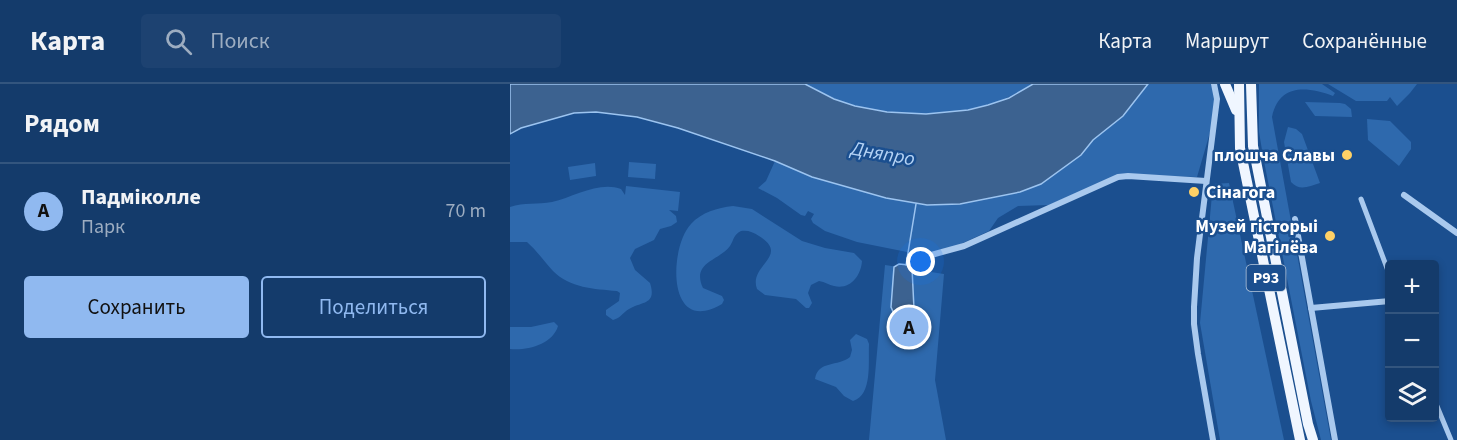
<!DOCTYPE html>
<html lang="ru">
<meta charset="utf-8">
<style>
:root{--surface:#143b6b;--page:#1d4271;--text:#f1f3f6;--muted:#9dadc1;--line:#33557e;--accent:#90b9f0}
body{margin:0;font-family:"Source Sans 3",sans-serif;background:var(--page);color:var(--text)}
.controls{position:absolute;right:18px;bottom:18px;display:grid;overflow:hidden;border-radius:6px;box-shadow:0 3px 9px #0003}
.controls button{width:54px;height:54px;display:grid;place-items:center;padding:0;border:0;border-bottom:2px solid var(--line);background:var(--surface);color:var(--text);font:30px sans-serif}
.you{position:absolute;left:411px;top:178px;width:21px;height:21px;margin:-15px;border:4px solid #fff;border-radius:50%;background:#1a73e8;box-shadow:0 0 0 9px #1a73e833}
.badge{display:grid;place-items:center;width:39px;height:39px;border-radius:50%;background:var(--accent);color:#111;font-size:20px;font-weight:700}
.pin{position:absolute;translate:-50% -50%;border:3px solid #fff;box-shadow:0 2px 6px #0006}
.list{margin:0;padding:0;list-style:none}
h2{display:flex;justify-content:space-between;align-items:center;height:78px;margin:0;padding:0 24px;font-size:26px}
h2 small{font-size:20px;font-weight:400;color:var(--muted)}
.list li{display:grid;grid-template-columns:39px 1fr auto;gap:18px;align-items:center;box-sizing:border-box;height:96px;padding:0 24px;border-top:2px solid var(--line)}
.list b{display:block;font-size:22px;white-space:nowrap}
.list p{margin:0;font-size:20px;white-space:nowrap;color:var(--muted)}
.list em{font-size:20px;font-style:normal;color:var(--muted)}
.actions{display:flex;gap:12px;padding:18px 24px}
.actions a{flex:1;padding:14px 0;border:2px solid var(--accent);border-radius:6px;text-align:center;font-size:21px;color:var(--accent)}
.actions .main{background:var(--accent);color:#111}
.icon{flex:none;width:33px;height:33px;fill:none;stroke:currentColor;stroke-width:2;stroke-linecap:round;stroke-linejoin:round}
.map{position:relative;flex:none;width:947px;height:356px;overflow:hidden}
header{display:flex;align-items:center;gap:36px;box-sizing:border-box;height:84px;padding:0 30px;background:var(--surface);border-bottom:2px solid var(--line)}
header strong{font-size:28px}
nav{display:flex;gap:33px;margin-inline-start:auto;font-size:21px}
.search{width:420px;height:54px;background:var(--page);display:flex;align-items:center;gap:15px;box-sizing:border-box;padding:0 21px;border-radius:6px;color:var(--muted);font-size:22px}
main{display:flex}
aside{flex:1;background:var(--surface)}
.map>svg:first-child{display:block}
.green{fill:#2e69ad}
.water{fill:#3c6290;stroke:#9cc4f0;stroke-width:1.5}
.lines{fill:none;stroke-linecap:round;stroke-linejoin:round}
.stream{stroke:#9cc4f0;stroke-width:1.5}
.pedestrian{stroke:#a9c9ee;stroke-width:5}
.minor{stroke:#a9c9ee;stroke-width:6}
.primary{stroke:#f0f6ff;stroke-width:10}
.poi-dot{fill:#ffd166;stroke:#1b4f8f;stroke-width:2}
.labels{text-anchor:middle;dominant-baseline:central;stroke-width:5;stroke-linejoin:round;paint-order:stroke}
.shield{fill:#1b4f8f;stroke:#bbcadd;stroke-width:1.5}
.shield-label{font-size:16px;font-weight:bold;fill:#fff}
.poi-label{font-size:18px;font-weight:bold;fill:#fff;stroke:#1b4f8f;text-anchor:end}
.water-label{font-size:20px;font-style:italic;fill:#b5d3f5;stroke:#1b4f8f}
</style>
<header>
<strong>Карта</strong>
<div class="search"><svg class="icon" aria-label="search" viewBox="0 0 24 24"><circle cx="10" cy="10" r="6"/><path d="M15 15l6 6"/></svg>Поиск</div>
<nav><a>Карта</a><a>Маршрут</a><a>Сохранённые</a></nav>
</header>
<main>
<aside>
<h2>Рядом<small></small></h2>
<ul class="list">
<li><span class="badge">A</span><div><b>Падміколле</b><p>Парк</p></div><em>70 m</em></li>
</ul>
<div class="actions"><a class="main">Сохранить</a><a>Поделиться</a></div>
</aside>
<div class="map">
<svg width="947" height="356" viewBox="0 0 947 356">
<rect width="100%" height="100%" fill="#1b4f8f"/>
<g class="green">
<path d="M295,0h228c-53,34 -126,39 -186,20 -15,-5 -28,-13 -42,-20z"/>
<path d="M638,0h63l4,11 -4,34 -14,48 -79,-2 -69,30 -31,1 -20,12 -9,13 -37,17 -22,5 -13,1 -60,-12 -32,-11 -12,-8 -2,-4 3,-5 -6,-3 -3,5 -4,-1 -24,-17 -19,-10 8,-7 9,-20 37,16 74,21 41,7 34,-1 59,-12 21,-8 40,-29 12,-15 30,-24z"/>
<path d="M749,0h63l13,9 -2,3c-27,-10 -54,-12 -61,21l59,323h-10l-10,-39 -48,-245 -4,-24z"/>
<path d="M818,0h89l-7,9 -13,13 -7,-9 -3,4h-31z"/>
<path d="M795,18l35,1 5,1 6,5 1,8 -37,-1z"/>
<path d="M857,35l23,2 21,21v7l-12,17 -31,-26z"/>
<path d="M778,43l8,2 6,5 18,49c-11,3 -20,9 -29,-1l-7,-40z"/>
<path d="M119,78l27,2 -1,15 -27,-2z"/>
<path d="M85,79l1,13 -26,4 -2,-13z"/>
<path d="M719,99l55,257h-64l-20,-117 13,-139z"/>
<path d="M116,102l54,6 -2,19 -9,-1 7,6 1,6 -6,4 -11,3 -6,11 -19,9 -5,9 5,12 15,13c7,22 -8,18 -21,26 -7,4 -8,9 -16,11l-7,-5v-5l13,-9 1,-8 -3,-2c-23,-2 -47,-3 -64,-20 -9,-10 -16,-20 -26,-29h-17v-35c14,-5 28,-2 42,-5 22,-5 47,-21 69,-13l4,6z"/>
<path d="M223,122l19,3 50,32 23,7 29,5 8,8c-1,15 -12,29 -28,25 -5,-1 -9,-4 -15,-5l-8,4 -3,8 4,10 -3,5h-3l-10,-9 -31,-4 -8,-6c-9,-24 34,-33 2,-53 -6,-4 -11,-6 -18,-5 -8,4 -7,9 -11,15 -11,15 -39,16 -27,42l19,8 2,4 -2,4c-56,33 -53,-57 -31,-80 11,-12 26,-16 42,-18z"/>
<path d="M375,181l59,9 -9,106 11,60h-77z"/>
<path d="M44,238l4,4c-5,18 -31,25 -48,23v-22h21z"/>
<path d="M346,250l11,5 2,5c-1,17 4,51 -16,57l-9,-5 -8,-9 -21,-8c3,-19 23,-12 35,-22l2,-7 -2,-10z"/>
</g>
<g class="water">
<path d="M0,0h295l29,15 21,7 32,6 39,2 42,-4 20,-5 21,-7 24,-14h115l-25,32 -30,24 -12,15 -40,29 -21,8 -60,12 -33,1 -41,-7 -74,-21 -37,-16 -97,-33 -41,-11 -41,-5 -22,1 -53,15 -11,6z"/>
<path d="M389,180l10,1 3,3 2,41 -3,6 -16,1 -4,-9 3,-40z"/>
</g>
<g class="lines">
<path class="stream" d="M396,181l10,-61"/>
<g class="pedestrian">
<path d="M851,115l29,77"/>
<path d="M924,315l17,41"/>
</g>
<g class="minor">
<path d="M894,111l53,38"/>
<path d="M785,135l40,221"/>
<path d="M414,173l40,-11 154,-69 10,-1 78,5"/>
<path d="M801,224l79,-7"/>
<path d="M703,356l-15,-86 -4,-30v-17l3,-49 20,-159 -3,-15"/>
</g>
<g class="primary">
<path d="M715,0l11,26"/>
<path d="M729,0l1,64 60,292"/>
<path d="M741,0l2,62 55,278 5,16"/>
</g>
</g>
<g class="poi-dot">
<circle cx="837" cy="71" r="6"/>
<circle cx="684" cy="108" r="6"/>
<circle cx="820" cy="152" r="6"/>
</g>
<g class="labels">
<rect class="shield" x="736.5" y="181" width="39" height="26" rx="4.5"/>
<g class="shield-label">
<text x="756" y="194">Р93</text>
</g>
<g class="poi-label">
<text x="825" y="71">плошча Славы</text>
<text x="696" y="108" text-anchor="start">Сінагога</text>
<text x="808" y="142">Музей гісторыі<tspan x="808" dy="21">Магілёва</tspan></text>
</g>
<g class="water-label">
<text transform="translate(373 70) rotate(10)">Дняпро</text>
</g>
</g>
</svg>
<div class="controls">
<button>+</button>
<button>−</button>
<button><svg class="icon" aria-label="layers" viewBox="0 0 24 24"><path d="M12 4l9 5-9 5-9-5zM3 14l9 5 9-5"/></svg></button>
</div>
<div class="you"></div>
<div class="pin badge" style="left:399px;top:243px">A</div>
</div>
</main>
